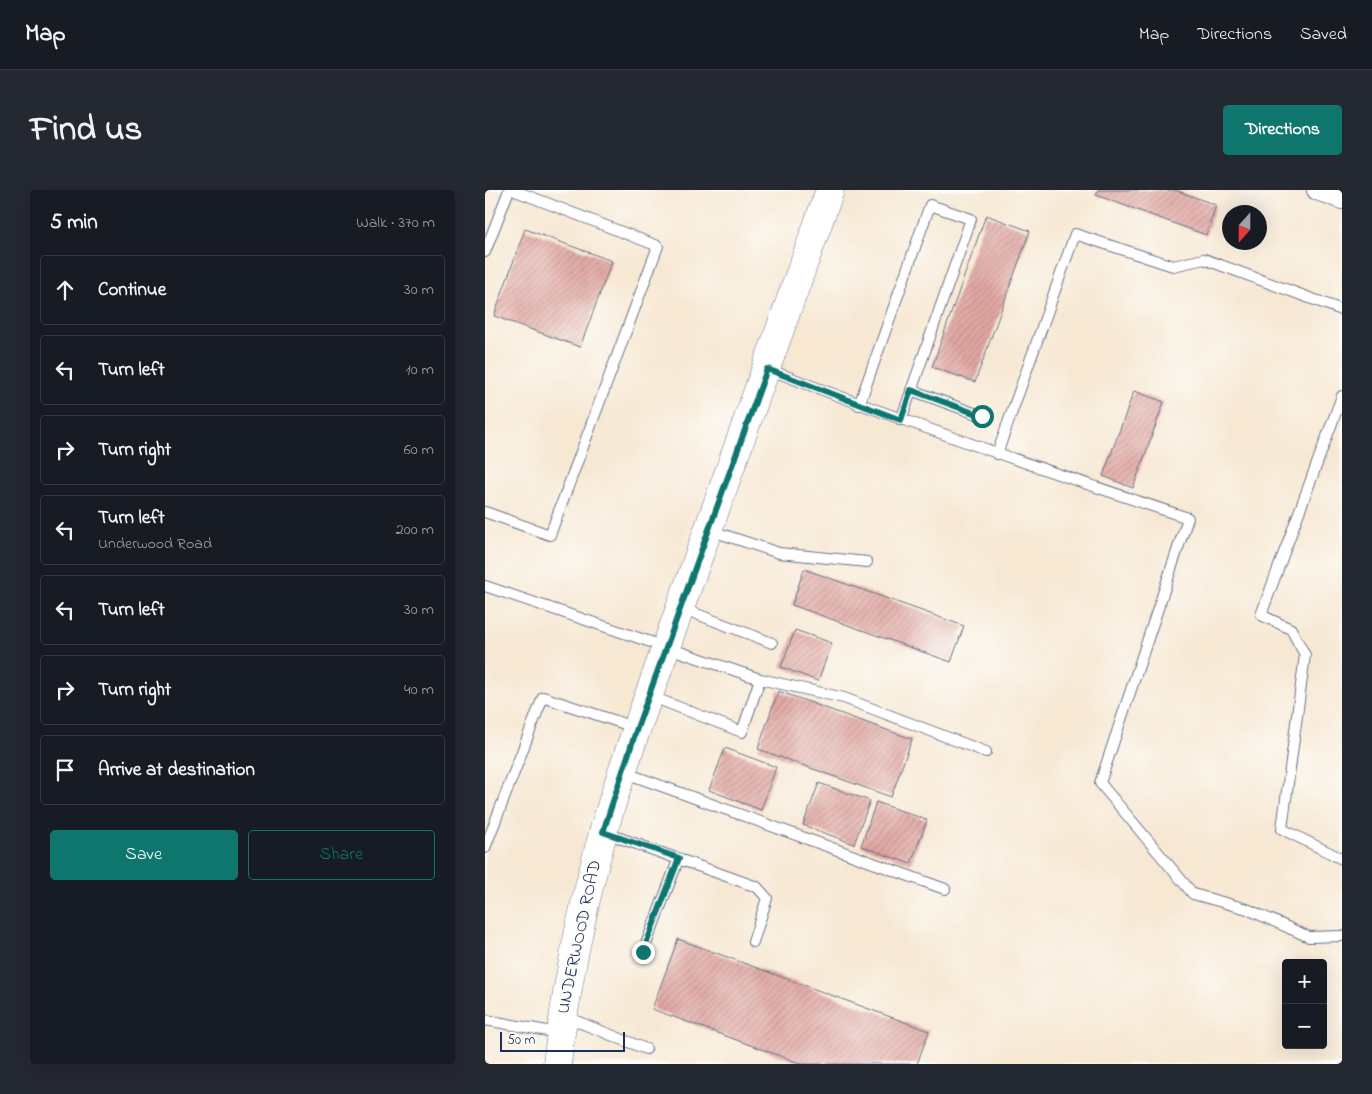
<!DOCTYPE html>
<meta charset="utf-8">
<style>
:root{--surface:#171b24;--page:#242831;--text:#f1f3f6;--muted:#9ea1a6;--line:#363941;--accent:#0f766e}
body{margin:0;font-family:"Indie Flower",sans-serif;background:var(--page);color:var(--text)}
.controls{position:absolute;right:15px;bottom:15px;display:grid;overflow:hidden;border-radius:5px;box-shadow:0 5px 20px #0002}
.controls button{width:45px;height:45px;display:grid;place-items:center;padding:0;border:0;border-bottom:1px solid var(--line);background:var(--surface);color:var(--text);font:25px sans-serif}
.compass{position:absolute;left:737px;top:15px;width:45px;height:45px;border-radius:50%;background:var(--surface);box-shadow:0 5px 20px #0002;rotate:201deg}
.scale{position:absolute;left:15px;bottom:12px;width:125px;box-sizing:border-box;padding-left:5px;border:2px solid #1b2f5e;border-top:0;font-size:14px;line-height:18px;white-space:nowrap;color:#1b2f5e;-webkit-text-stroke:4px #fdfcf7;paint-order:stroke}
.stop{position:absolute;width:15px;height:15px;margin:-11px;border:4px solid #0f766e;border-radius:50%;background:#fff}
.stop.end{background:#0f766e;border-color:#fff;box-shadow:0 1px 5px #0008}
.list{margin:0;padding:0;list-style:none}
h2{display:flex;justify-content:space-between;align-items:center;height:65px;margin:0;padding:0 20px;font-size:21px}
h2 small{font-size:16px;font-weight:400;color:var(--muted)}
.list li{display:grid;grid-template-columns:32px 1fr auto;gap:15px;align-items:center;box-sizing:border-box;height:70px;margin:0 10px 10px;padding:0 10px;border:1px solid var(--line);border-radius:5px}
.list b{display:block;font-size:19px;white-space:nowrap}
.list p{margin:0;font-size:16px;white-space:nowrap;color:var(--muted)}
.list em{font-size:16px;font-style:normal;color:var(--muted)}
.actions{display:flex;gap:10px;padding:15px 20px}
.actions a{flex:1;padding:11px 0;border:1px solid var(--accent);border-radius:5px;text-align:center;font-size:18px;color:var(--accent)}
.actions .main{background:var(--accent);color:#fff}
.icon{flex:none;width:28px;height:28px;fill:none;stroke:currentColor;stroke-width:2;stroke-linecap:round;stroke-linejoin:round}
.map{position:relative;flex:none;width:857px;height:874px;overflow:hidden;border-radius:5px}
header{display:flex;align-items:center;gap:30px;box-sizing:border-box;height:70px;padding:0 25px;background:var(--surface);border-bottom:1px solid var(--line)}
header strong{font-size:24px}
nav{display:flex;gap:28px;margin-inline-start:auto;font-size:18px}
.intro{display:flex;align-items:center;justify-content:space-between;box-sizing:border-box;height:120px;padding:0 30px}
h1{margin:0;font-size:35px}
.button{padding:12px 22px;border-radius:5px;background:var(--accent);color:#fff;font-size:18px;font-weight:700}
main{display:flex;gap:30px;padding:0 30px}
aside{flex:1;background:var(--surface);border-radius:5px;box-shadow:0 5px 20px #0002}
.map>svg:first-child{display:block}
.building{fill:url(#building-hatch)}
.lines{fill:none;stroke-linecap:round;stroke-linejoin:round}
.lane-casing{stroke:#687087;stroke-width:12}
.street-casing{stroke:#687087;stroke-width:22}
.secondary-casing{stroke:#687087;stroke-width:29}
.lane{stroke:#fff;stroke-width:10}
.street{stroke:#fff;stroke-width:20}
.secondary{stroke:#fff;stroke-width:28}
.route{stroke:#0f766e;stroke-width:6}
.labels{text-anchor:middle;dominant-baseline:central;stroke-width:4;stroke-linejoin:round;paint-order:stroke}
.street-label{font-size:18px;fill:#1b2f5e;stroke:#fdfcf7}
</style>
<header>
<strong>Map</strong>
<nav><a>Map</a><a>Directions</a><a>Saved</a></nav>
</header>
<div class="intro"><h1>Find us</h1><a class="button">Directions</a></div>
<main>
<aside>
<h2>5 min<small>Walk · 370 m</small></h2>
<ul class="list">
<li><svg class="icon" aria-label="ahead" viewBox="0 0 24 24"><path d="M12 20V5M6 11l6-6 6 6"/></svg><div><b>Continue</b></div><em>30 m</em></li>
<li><svg class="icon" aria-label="left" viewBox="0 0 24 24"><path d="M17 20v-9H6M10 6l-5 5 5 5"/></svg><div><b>Turn left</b></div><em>10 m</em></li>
<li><svg class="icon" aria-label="right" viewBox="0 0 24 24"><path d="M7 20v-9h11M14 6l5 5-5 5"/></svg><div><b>Turn right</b></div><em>60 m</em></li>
<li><svg class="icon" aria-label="left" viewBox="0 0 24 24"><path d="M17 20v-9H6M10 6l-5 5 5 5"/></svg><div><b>Turn left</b><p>Underwood Road</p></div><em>200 m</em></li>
<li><svg class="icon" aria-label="left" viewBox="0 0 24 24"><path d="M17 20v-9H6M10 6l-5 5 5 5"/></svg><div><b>Turn left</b></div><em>30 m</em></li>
<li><svg class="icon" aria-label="right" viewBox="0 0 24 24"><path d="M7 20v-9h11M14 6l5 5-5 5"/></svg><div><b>Turn right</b></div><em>40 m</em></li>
<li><svg class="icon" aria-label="arrive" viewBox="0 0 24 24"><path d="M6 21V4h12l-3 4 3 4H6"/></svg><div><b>Arrive at destination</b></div></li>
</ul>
<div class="actions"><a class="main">Save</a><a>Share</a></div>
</aside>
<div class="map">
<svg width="857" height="874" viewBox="0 0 857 874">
<defs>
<pattern id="building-hatch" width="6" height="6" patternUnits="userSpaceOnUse" patternTransform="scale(1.25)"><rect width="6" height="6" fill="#e2a8a3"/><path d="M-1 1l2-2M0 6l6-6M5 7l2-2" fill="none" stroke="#b68988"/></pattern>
</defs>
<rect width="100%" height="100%" fill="#fdfcf7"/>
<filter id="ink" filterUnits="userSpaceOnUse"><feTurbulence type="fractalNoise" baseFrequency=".02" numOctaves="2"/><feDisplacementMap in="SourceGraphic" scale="10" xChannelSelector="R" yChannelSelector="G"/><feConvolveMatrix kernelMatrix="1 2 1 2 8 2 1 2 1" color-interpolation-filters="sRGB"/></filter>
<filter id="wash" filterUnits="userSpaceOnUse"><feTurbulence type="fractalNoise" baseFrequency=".0096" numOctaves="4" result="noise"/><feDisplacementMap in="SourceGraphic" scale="20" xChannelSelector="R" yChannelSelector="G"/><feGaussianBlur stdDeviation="1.12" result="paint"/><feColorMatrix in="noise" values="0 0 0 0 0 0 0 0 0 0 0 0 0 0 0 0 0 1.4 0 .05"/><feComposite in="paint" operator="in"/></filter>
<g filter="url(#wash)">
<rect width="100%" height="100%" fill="#f7e8d4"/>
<g id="blocks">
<g class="building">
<path d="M613,0h77l41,15 -10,30 -110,-40z"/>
<path d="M501,25l44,16 -55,151 -43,-15z"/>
<path d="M40,39l87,32 -32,86 -86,-31z"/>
<path d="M649,201l30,11 -31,86 -30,-12z"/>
<path d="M319,379l160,57 -13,36 -159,-57z"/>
<path d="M310,440l37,13 -14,38 -37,-14z"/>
<path d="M293,501l134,48 -21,58 -133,-48z"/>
<path d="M240,558l51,19 -15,43 -52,-20z"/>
<path d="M334,593l51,18 -16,43 -51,-19z"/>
<path d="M391,612l51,18 -16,44 -50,-18z"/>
<path d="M193,749l251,92 -12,33h-115l-150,-55z"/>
</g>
</g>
</g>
<g filter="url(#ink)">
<use href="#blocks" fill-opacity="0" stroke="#687087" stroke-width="1"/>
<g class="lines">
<defs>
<g id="lane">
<path d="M0,62l24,-62"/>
<path d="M283,179c138,54 279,102 420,149l-88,265 93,111 54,15 62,28 33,-1"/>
<path d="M426,200l71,26"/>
<path d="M857,206l-81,219 30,14 14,26 -23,174 60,30"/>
<path d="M374,215l71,-200 41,14 -70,201"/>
<path d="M512,264l78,-220 98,32 31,-7 138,51"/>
<path d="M0,322l65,23 108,-289 -145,-56"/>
<path d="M224,340l70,23 88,9"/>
<path d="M0,396l275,93 -18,53 -92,-36"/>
<path d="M196,418l91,35"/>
<path d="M275,489l84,19 142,54"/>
<path d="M138,582l322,117"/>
<path d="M118,642l154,55 10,11 -14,44"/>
<path d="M0,658l58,-151 94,31"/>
<path d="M158,762l36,-94"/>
<path d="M81,827l80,32"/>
<path d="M0,830l74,13"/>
</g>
<path id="street" d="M832,0l25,9"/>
<path id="secondary" d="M72,874c9,-78 25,-155 46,-231 10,-35 22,-70 34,-105l193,-538"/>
</defs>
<use href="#lane" class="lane-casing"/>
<use href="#street" class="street-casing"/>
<use href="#secondary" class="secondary-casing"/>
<use href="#lane" class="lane"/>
<use href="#street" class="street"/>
<use href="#secondary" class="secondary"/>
</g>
</g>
<g class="lines" filter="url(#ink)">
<path class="route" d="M158,762l36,-94 -76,-26 34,-104 130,-359 134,51 10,-30 71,26"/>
</g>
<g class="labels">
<g class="street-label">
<text transform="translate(95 747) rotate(-78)">UNDERWOOD ROAD</text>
</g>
</g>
</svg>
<div class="controls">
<button>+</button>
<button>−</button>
</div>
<svg class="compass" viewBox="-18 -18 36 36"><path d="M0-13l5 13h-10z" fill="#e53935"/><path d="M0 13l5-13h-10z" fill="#9ea1a6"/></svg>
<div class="scale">50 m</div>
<div class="stop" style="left:497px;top:226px"></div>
<div class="stop end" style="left:158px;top:762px"></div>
</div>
</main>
